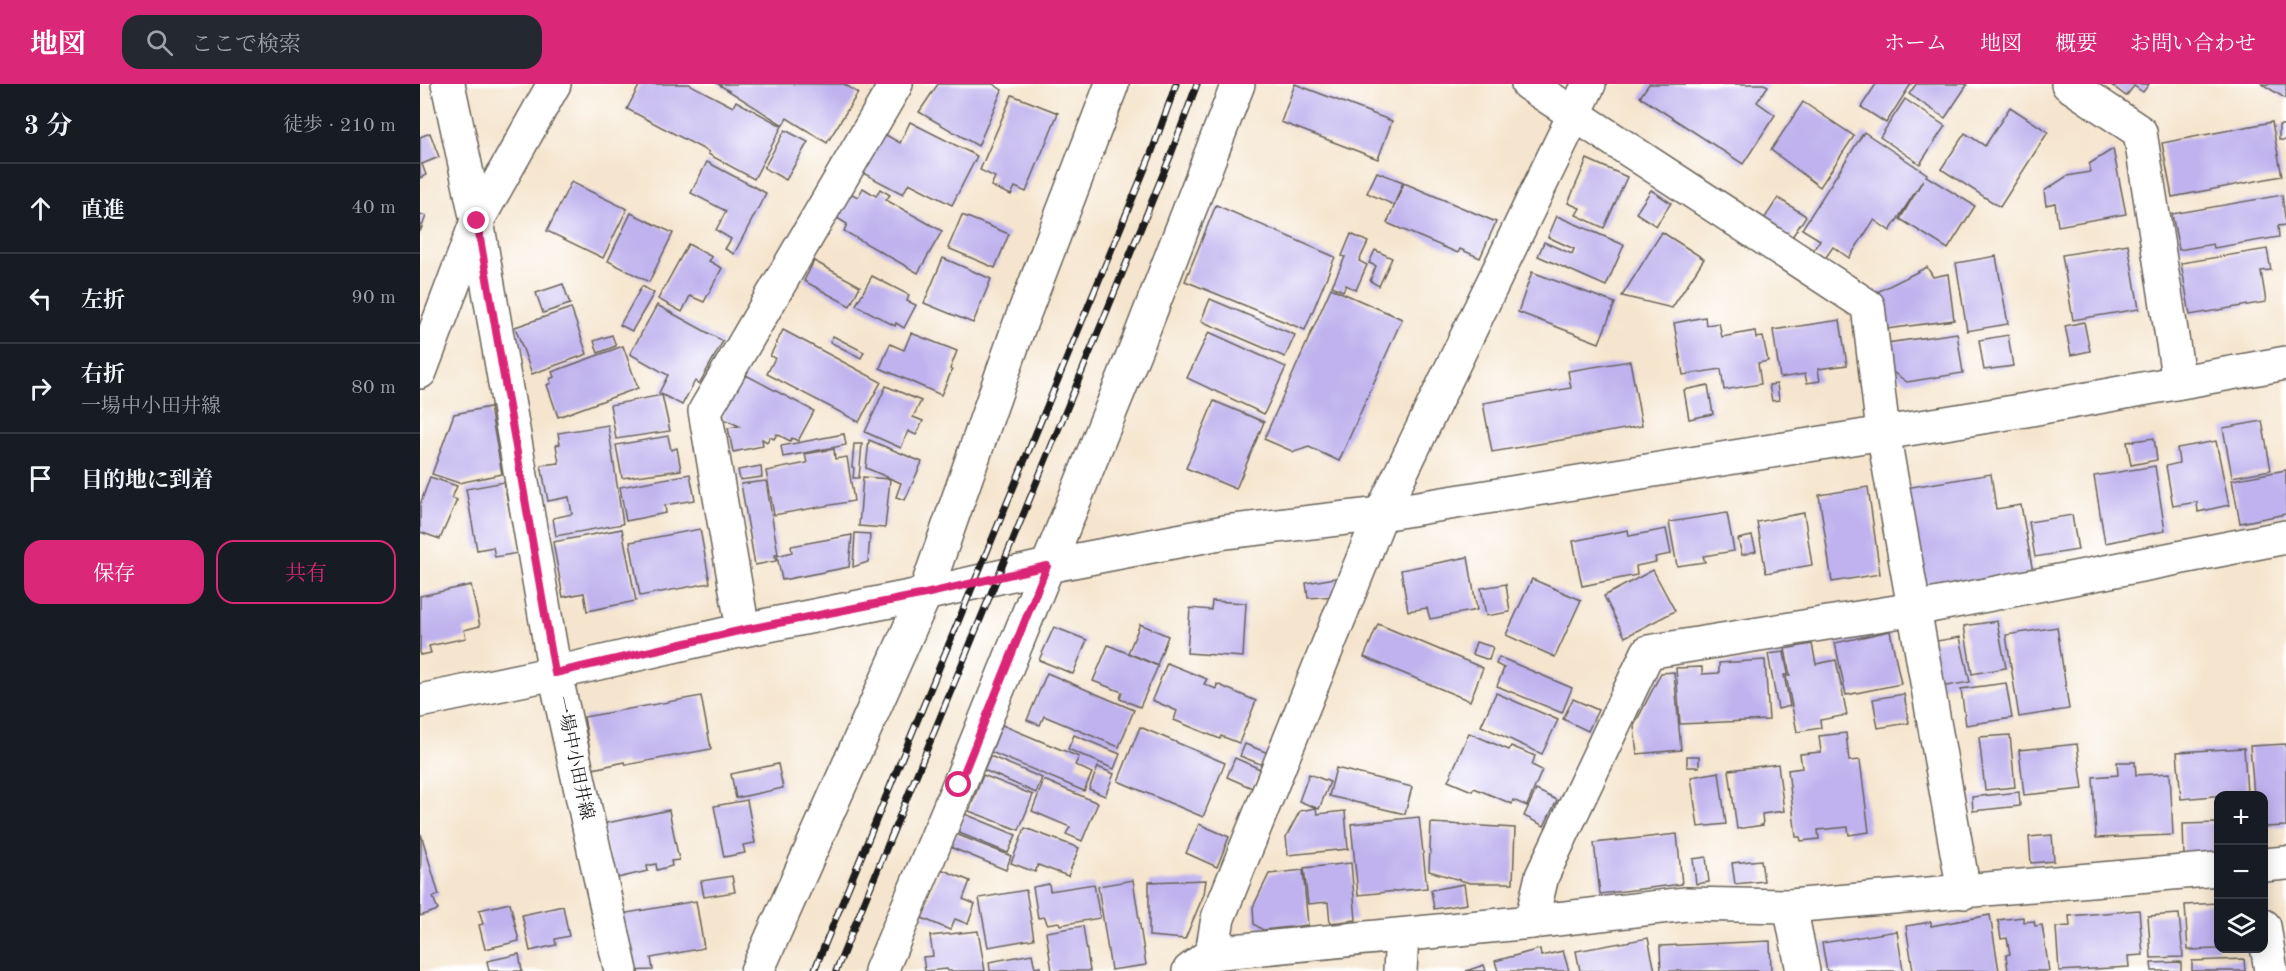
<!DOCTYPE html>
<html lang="ja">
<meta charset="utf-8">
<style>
:root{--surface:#171b24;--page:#242831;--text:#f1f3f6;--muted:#9ea1a6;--line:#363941;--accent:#db2777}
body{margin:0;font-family:"Old Standard TT","Noto Serif JP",serif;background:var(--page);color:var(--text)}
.controls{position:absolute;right:18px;bottom:18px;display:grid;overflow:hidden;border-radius:12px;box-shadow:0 3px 15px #0003}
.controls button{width:54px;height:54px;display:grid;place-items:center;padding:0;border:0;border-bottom:2px solid var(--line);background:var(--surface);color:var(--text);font:30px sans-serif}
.stop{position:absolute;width:18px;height:18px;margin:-14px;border:4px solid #db2777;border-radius:50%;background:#fff}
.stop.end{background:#db2777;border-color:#fff;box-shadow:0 2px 6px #0008}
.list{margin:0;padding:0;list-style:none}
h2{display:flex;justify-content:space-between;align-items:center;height:78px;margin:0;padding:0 24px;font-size:26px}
h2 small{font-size:20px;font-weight:400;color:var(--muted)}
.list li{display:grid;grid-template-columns:39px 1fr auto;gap:18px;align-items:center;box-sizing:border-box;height:90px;padding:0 24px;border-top:2px solid var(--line)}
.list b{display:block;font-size:22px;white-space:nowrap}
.list p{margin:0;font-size:20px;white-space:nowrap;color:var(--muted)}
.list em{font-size:20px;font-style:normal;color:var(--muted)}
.actions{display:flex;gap:12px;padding:18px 24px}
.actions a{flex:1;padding:14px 0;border:2px solid var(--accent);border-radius:18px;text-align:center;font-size:21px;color:var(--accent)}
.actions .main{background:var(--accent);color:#fff}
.icon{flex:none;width:33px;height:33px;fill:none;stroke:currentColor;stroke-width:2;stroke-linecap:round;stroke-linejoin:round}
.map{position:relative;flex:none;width:1866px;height:887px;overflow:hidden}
header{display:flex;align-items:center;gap:36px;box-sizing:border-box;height:84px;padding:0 30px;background:var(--accent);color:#fff}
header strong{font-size:28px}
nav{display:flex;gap:33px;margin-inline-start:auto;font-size:21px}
.search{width:420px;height:54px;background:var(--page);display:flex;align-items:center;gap:15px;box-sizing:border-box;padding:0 21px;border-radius:18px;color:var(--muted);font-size:22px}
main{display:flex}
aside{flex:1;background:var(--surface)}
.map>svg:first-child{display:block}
.building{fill:#bfb2ee}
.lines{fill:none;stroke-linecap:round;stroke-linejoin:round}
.minor-casing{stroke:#68625a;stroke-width:36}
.tertiary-casing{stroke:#68625a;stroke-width:36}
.secondary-casing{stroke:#68625a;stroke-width:36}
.minor{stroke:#fff;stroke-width:33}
.tertiary{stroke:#fff;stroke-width:33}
.secondary{stroke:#fff;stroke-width:33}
.rail-casing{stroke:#1c1c1c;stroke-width:7}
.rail{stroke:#fff;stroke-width:4.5;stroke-dasharray:14;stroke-linecap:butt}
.route{stroke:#db2777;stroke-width:8}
.labels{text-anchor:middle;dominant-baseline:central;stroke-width:4.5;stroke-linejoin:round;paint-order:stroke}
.street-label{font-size:18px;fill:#1c1c1c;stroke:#fff}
</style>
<header>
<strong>地図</strong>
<div class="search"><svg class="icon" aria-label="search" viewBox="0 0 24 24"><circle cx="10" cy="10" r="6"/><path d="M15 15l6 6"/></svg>ここで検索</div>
<nav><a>ホーム</a><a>地図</a><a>概要</a><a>お問い合わせ</a></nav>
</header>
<main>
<aside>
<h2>3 分<small>徒歩 · 210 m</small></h2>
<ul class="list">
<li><svg class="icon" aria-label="ahead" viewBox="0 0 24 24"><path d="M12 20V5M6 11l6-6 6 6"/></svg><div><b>直進</b></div><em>40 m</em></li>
<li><svg class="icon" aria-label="left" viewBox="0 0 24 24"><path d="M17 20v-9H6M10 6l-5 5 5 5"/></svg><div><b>左折</b></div><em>90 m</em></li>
<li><svg class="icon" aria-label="right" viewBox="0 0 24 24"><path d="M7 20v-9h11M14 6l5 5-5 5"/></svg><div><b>右折</b><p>一場中小田井線</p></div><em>80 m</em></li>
<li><svg class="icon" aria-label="arrive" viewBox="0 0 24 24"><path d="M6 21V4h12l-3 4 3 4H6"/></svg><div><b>目的地に到着</b></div></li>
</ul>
<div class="actions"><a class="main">保存</a><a>共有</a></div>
</aside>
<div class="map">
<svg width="1866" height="887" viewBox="0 0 1866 887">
<rect width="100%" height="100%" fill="#fff"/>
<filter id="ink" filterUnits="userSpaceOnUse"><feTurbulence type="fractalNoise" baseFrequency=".0167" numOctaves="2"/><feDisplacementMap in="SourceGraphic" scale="12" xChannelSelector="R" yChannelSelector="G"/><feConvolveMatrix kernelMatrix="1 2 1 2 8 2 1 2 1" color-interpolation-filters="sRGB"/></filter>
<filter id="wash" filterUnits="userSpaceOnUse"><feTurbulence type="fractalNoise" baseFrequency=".008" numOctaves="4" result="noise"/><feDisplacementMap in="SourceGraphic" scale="24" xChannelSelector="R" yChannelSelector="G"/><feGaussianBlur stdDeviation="1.35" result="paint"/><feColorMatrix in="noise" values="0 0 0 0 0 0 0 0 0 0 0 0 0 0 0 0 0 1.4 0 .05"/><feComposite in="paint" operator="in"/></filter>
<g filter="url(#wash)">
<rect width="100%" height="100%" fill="#f5e5ce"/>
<g id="blocks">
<g class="building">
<path d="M220,0h49l44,23 3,-6 46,25 -28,53 -46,-25 1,-2 -82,-43z"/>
<path d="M298,0h126l14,9 -31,50 -40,-25 -4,7z"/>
<path d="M518,0h55l9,6 -24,56 -59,-34z"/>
<path d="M875,0l97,37 -14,38 -97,-37z"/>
<path d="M1229,0h115l4,2 -11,16 18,13 -32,49 -103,-67z"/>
<path d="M1456,0h35l-25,39 -25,-16z"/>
<path d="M1496,0h50l1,1 -22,33 -36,-24z"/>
<path d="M1690,0h39l-6,8 -9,-6 -8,10z"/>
<path d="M1842,0h24v15z"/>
<path d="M592,11l46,18 -32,79 -11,-5 -4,8 -20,-9 4,-9 -15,-7z"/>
<path d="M1485,15l40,27 -25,38 -40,-27z"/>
<path d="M1383,18l51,34 -34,51 -49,-37z"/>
<path d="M1590,23l38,25 -48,75 -59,-38 24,-36 20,13z"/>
<path d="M490,38l67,34 -25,49 -43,-22 -6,11 -44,-23 20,-40 21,12z"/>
<path d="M1852,38l10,54 -110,21 -10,-54z"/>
<rect x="1859" y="41" width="7" height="15"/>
<path d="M365,46l23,12 -22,38 -22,-12z"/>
<path d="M1444,48l63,42 -1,2 49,30 -27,43 -48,-30 23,-39 -33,51 -16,-11 -25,38 -16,-11 -9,13 -12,-8 8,-12 -18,-11z"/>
<path d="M10,49l9,24 -17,7 4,11 -6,3v-41z"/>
<path d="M1693,65l13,65 -68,12 -3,-23 -9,2 -2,-14 23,-15 23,-4 -1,-8z"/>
<path d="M1167,75l40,18 -23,51 -28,-13 4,-7 -12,-5z"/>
<path d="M287,78l59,31 -32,61 -9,-5 6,-10 -15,-9 10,-19 -35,-18z"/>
<path d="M957,88l26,10 -9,23 -27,-12z"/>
<path d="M151,98l56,27 -24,49 -56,-27z"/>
<path d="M984,99l92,39 -16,36 -20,-9 -2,4 -71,-30z"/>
<path d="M443,104l13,8 4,-7 10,6 -4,5 56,31 -24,42 -74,-42 3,-7 -13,-8 14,-24 10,5z"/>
<path d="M1231,106l20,13 -15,23 -20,-13z"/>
<path d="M1862,111l4,30 -8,1 1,11 -65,11 -1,-4 -34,6 -7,-36z"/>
<path d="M1358,114l28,18 -16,24 -28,-18z"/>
<path d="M796,121l119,52 -30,73 -120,-49z"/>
<path d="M211,129l42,20 -24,49 -41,-21z"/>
<path d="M0,130l6,2 -6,16z"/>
<path d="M542,131l47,19 -14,34 -47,-20z"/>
<path d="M1137,132l67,29 -18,41 -68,-30 6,-14 28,12 2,-5 -26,-12z"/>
<path d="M1242,148l42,27 -32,49 -50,-12z"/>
<path d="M931,150l17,8 -9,19 8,4 -11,25 -10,-5 -3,6 -11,-5 13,-29 -3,-1z"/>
<path d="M268,160l24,13 -3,4 13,7 -18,34 -14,-6 -8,16 -24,-13z"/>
<path d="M1708,160l11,65 -66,11 -11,-65z"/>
<path d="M1847,165l4,21 -10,1 5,31 -76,13 -9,-52z"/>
<path d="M955,166l17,8 -13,28 -9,-5 6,-15 -7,-3z"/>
<path d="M1576,172l12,68 -41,7 -11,-68z"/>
<path d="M523,174l48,21 -18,44 -49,-20z"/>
<path d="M394,177l46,25 -10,20 -46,-25z"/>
<path d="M1507,183l6,10 15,-3 6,46 -67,9 -3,-21 -7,-16z"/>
<path d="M1112,188l83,31 -16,40 -81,-31z"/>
<path d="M452,192l37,19 -2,6 9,4 -12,23 -8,-5 -1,3 -39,-21z"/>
<path d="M143,200l7,20 -27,9 -7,-20z"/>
<path d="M222,202l12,7 -22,38 -12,-6z"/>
<path d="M911,204l71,31 -63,142 -30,-14 -15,5 -30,-13z"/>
<path d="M790,215l85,36 -10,22 -84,-36z"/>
<path d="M237,221l66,36 -24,43 -4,-3 -13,24 -23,-12 9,-18 -38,-21z"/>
<path d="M151,224l16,46 -55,20 -17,-47z"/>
<path d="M1285,233l1,8 13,-2 3,14 33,-6 1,7 7,-1 5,24 -10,2 3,21 -37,6 -3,-21 -38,6 -9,-52z"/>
<path d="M1420,236l7,45 -29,4 2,12 -13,2 -2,-9 -25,4 -7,-48z"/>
<path d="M1664,238l6,29 -19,4 -6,-29z"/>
<path d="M363,246l98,52 -22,40 -92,-48 8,-16 -5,-2z"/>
<path d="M789,248l77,35 -22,47 -77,-36z"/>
<path d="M491,249l46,18 -7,18 2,1 -11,25 -61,-27 10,-24 14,6z"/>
<path d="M1537,249l6,40 -56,9 -17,-12 -3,-27z"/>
<path d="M192,251l4,11 -18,7 -4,-12z"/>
<path d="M1588,251l5,31 -29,4 -5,-30z"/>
<path d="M413,252l31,16 -3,6 -31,-16z"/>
<path d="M203,262l15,42 -80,29 -11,-32 4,-2 -1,-4 4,-2 -2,-5z"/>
<path d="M1210,277l12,65 -150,26 -9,-49 88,-15 -3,-17z"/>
<path d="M324,290l70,37 -16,30 -6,-3 -2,3 -13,-7 -3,5 -4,-2 -3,5 -5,-3 1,7 -30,6 -5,-24 11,-2 -15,-7 -1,-7z"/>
<path d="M1357,300l2,16 -7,1 -3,-16z"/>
<path d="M1288,301l5,29 -24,5 -5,-29z"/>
<path d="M466,302l35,15 -8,16 10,4 -7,14 -8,-4 -7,17 -36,-16z"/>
<path d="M242,311l8,36 -54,8 -6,-34z"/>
<path d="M794,317l50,21 -28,67 -50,-21z"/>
<path d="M70,323l12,67 -43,9 -27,-9 22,-60z"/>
<path d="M1842,337l9,49 -39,7 -9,-49z"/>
<path d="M188,341l15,99 -67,12 -3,-18 19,-4 -3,-17 -21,4 -7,-36 18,-2 -3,-18 4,-1 -2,-11z"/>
<path d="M424,350l2,11 -63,12 -2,-11z"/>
<path d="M248,352l3,14 6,-2 4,22 -59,8 -6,-33z"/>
<path d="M1734,354l3,22 -26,5 -4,-23z"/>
<path d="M449,356l53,22 -17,38 -9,-3 5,-14 -35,-15z"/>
<path d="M1796,357l13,64 -31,7 -1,-10 -24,4 -7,-40 13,-3 -2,-15z"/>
<path d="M434,360h8l-3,34h-6l1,-10 -2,-1z"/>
<path d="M414,365l1,10 12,-2 7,44 -80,14 -8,-44 41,-8 -2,-9z"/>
<path d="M341,382l1,11 -22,3 -2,-10z"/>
<path d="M1735,382l10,65 -60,12 -11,-67z"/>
<path d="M1866,386v44l-46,9 -8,-43z"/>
<path d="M270,390l5,26 -30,5 1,8 -40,8 -6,-34z"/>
<path d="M1571,390l5,35 25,-4 13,73 -109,18 -20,-108z"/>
<path d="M10,393l27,9 -5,12 5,2 -17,39 -20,-7v-27z"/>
<path d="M443,393l27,2 -5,49 -26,-2z"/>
<path d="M346,397l12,73 -3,1 1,6 -21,4 -14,-81z"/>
<path d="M84,398l14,71 -23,4 -2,-10 -16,3 -11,-61z"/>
<path d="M1448,403l12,87 -48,8 -13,-87z"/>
<path d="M1307,429l7,38 -31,5 2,6 -28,4 -8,-44z"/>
<path d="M1384,429l8,52 -46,8 -9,-51z"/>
<path d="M1652,431l6,35 -43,7 -6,-35z"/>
<path d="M202,445l14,72 -49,10 -3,-18 -21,4 -10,-55z"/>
<path d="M280,445l10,54 -70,13 -10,-54z"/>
<path d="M1246,445l5,25 -16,3 1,5 -20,4 1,9 -55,11 -9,-45 55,-11 1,6z"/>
<path d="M435,449l15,1 -2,28 -15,5z"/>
<path d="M432,451l-3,32 -67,13 -5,-24 15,-4 -1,-6z"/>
<path d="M1332,452l4,15 -14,4 -4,-16z"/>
<path d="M1048,473l9,53 -47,9 -3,-11 -19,3 -7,-41z"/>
<path d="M1233,486l22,41 -50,26 -21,-41z"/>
<path d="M921,493l-4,19 -29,2 -2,-15z"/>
<path d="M1112,495l49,21 -26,57 -49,-22z"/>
<path d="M1086,500l4,28 -24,4 -5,-28z"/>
<path d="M51,501l9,41 -16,4 2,8 -37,8 2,7 -11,2v-59z"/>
<path d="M792,517l34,2 -3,54 -56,-4 3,-45 21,2z"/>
<path d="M1577,537l9,47 -34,6 -8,-48z"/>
<path d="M720,540l28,12 -11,29 -29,-12z"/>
<path d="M958,540l105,44 -13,33 -106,-44z"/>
<path d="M634,543l33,13 -14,34 -34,-14z"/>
<path d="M1637,543l12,82 -50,8 -13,-82z"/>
<path d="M1470,547l11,53 -55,11 -11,-52z"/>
<path d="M1540,553l10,45 -29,5 -10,-45z"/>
<path d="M1056,558l17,5 -4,13 -17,-6z"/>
<path d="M1392,560l4,20 20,-4 11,55 -27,5 1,8 -24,4 -11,-56h4l-5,-27z"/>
<path d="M688,561l50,21 -18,41 -20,-8 2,-7 -29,-11z"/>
<path d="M1364,568l4,22 -4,1 6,31 -12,3 -10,-55z"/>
<path d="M1079,573l73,31 -10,25 -65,-27 7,-18 -8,-4z"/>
<path d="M1345,576l4,60 -89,4 -4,-56 26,-1v7l17,-1v-10z"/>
<path d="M747,579l40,16 -3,5 12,5 1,-5 39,17 -17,42 -18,-7 -1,3 -46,-19 3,-9 -25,-11z"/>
<path d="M1254,588l7,78 -44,4 -3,-28 27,-53z"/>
<path d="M627,589l87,37 -15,37 -75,-31 -4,9 -13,-5z"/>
<path d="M1586,599l6,35 -46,7 -5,-36z"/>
<path d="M1076,609l62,27 -16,34 -61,-28z"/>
<path d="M1484,610l5,29 -31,5 -5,-29z"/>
<path d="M281,612l10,53 -85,16 -1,-3 -32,7 -9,-52z"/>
<path d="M1153,615l25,11 -10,21 -25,-12z"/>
<path d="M582,641l77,32 -4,8 17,8 -8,18 -93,-39z"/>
<path d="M720,643l85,36 -22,54 -85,-36z"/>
<path d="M1049,649l40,17 2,-4 24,10 -3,9 10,5 -15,36 -14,-6 -1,4 -38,-16 -2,3 -24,-10z"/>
<path d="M1426,649l3,28 11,-1 9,72 -20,3 -1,-8 -30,3 1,9 -18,2 -1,-4h-4l-8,-67 14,-2 -2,-14 21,-2 -2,-16z"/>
<path d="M654,651l46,19 -6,15 -46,-20z"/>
<path d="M1590,651l5,52 -30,3 -6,-53z"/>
<path d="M825,660l23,9 -5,12 -23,-9z"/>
<path d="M1657,660l6,45 -59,6 -5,-45z"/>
<path d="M1866,660v82l-22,1v-31h-10l-4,-50z"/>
<path d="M1824,664l3,45 -66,6 -4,-47z"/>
<path d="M570,672l52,22 -6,15 -52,-23z"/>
<rect x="1267" y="672" width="12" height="11"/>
<path d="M815,674l25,11 -8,19 -25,-11z"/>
<path d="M1697,678h18l1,13 34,-2 3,62 -77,3 -3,-61 25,-2z"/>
<path d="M358,680l5,24 -47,10 -5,-24z"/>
<path d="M1358,680l6,47 -22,3 1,11 -26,4 -8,-59z"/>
<path d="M678,683l16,7 -9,22 -16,-7z"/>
<path d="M916,684l76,19 -7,27 -76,-18z"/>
<path d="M1299,688l7,52 -28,3 -7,-50z"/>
<path d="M889,690l21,8 -11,27 -20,-8z"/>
<path d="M563,691l50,20 -14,35 -50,-19z"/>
<path d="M624,696l54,23 -16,38 -16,-7 4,-7 -38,-16z"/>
<path d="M1116,706l21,10 -13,26 -20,-10z"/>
<path d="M1599,708l1,14 -47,5 -1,-14z"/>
<path d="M327,716l8,43 -12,2 2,8 -21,4 -10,-51z"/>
<path d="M896,724l1,6 28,-3 3,38 -60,6 -2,-18 14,-26z"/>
<path d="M249,726l10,50 -8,1 1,5 -15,4 -1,-6 -9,2 1,5 -35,8 -11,-55z"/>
<path d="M545,730l51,21 -8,18 -51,-21z"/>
<path d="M999,733l8,71 -69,7 -7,-71z"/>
<path d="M1011,739l84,5 -2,55h-43l-41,-12z"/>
<path d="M1798,739v33h-34l-1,-32z"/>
<path d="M779,740l30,13 -12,30 -31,-14z"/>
<path d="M605,744l54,20 -11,28 -30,-11 -3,7 -24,-9z"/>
<path d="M1,750l18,61 -6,2 5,13 -18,6z"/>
<path d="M536,750l55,22 -5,14 -56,-23z"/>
<path d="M1257,750l5,50 -82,10 -6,-51z"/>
<path d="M1632,751l2,26 -23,2 -2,-26z"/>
<path d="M1286,773l3,25 -13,2 -3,-25z"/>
<path d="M1341,776l3,21 -29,3 -3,-21z"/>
<path d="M931,779l5,57 -26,3 -2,-21 -20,2 -4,-36z"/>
<path d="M521,785l29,12 -7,18 12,5 -7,20 -13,-5 -5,11 -28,-12z"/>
<path d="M883,786l5,55 -45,5 -9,-6 -1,-17 16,-33z"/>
<path d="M312,792l3,16 -31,5 -3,-16z"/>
<path d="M713,796l13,85 -35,5 -13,-84z"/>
<path d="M786,796l-2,14 -19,45 -36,-3v-54z"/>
<path d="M629,800l1,7 44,-7 6,34 -40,7 -1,-3 -12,2 -2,-7 -7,1 -5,-31z"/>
<path d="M1044,800l3,20 -33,5 -3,-19z"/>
<path d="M606,806l8,49 -46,8 -9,-49z"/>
<path d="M276,817l8,47 -53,10 2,12 -28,1 -10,-56z"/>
<path d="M90,819l9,38 -34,8 -6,-24 4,-1 -4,-14z"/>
<path d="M1798,819v46l-30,1 -3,-45z"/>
<path d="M143,822l6,30 -14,3 1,6 -26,6 -8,-36z"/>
<path d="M1719,826l4,45 -15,1 1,11 -70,4 -3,-44 14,-1 -1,-10z"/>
<path d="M1759,830l4,43 -32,1 -3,-42z"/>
<path d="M1570,831l9,56h-86l-7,-45 25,-4v4z"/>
<path d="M1603,833v5l11,-1 1,5 7,-1 7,46h-41l-2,-16 4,-1 -3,-16 -6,1 -3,-19z"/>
<path d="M663,842l7,45h-38l-6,-39z"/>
<path d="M558,847l7,40h-37l-1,-2 -22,2 -2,-14 10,-1 -3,-20z"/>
<path d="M1477,847l6,40h-76l-5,-28z"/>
<path d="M1228,854l7,33h-75l-4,-20z"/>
<path d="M1350,857l1,30h-110l-1,-25z"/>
<path d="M1120,865l1,7 22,-5 6,20h-71l-3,-10z"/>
<path d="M99,870l3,17h-33l-2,-10z"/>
<path d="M612,870l3,14 5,-1 1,4h-51l-1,-9z"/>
<path d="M1824,875l1,12h-53v-10z"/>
<path d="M1761,878v9h-29l-1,-8z"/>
<path d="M1064,881l2,6h-20z"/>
</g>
</g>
</g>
<g filter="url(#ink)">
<use href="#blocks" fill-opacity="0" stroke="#68625a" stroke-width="1.5"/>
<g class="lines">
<defs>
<g id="minor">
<path d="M1108,0l340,222 15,126 81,460"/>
<path d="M1648,0l72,48 39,250"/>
<path d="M505,510l93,-265 94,-245"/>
<path d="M323,546l-38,-219 191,-327"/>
<path d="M1844,781l22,-2"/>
<path d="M1370,822l13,65"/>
<path d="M1111,838l11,-46 106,-224 266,-43 372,-72"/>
<path d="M1844,842l7,45"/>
<path d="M792,869l6,-35 163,-404 208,-430"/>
<path d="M461,887l78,-186 181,-447 98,-254"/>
<path d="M769,887l23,-18 319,-31 155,-18 104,2 428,-37"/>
<path d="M980,887l2,-36"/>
</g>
<g id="tertiary">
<path d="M0,288l57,-151 77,-137"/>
<path d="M0,617l135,-28 188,-43 182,-36 122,-28 178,-34 156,-18 645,-104 260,-47"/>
<path d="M337,887l168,-377"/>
</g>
<path id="secondary" d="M28,0l29,137 78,452 66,298"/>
</defs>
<use href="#minor" class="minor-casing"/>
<use href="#tertiary" class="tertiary-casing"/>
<use href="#secondary" class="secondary-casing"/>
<use href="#minor" class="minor"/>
<use href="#tertiary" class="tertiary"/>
<use href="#secondary" class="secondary"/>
<defs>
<g id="rail">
<path d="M394,887l337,-817 25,-70"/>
<path d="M416,887l334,-814 27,-73"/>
</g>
</defs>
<use href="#rail" class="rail-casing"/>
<use href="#rail" class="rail"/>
</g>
</g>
<g class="lines" filter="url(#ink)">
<path class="route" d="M57,137l78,452 188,-43 182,-36 122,-28 -88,219"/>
</g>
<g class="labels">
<g class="street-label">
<text transform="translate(154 674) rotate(78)">一場中小田井線</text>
</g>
</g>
</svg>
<div class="controls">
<button>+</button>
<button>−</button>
<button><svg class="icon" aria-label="layers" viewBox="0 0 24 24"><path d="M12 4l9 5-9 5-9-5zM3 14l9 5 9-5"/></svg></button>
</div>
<div class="stop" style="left:539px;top:701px"></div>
<div class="stop end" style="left:57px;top:137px"></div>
</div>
</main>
